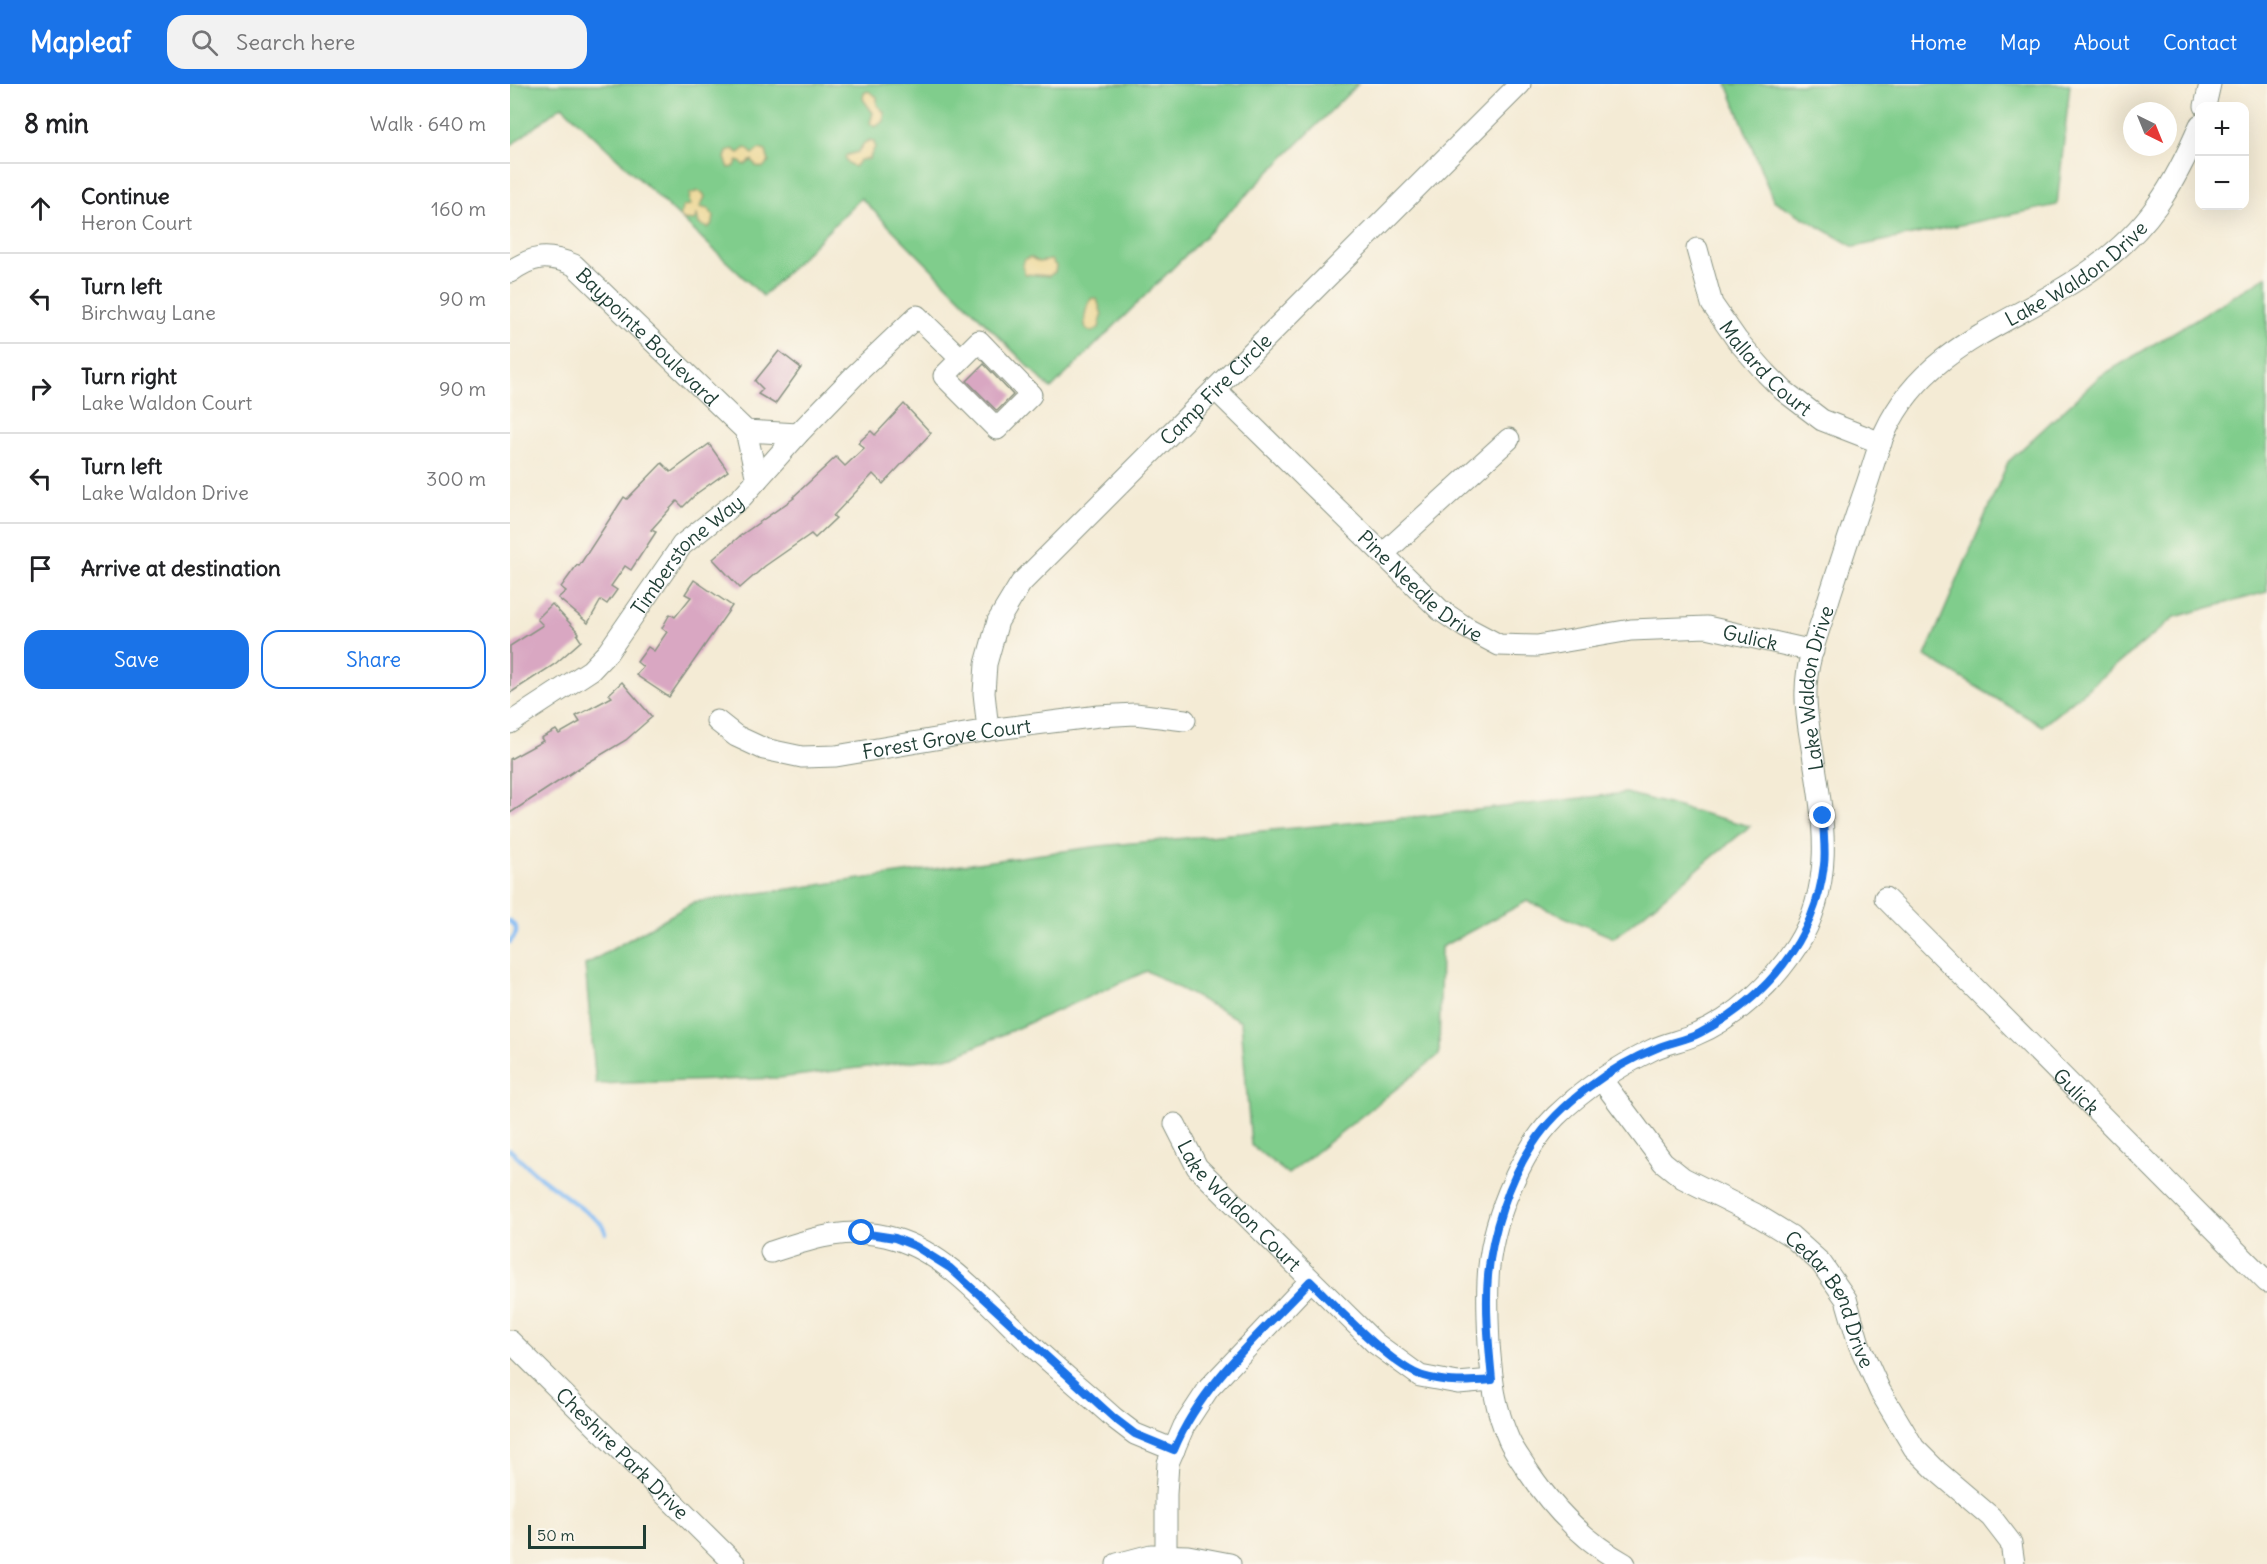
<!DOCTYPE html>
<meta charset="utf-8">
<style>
:root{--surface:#fff;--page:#f2f2f2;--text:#202124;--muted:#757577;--line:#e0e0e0;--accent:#1a73e8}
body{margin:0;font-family:Delius,sans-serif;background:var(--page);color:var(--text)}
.controls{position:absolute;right:18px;top:18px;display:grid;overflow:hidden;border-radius:12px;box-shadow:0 6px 24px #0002}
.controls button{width:54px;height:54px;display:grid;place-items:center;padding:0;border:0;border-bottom:2px solid var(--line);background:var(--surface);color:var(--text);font:30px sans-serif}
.compass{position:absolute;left:1613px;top:18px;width:54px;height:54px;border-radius:50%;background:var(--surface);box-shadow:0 6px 24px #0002;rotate:137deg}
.scale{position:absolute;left:18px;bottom:15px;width:118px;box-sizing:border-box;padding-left:6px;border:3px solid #1f3d34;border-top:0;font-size:16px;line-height:21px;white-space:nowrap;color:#1f3d34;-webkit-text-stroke:4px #fbf7ec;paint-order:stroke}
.stop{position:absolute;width:18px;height:18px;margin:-14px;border:4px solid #1a73e8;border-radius:50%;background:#fff}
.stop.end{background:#1a73e8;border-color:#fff;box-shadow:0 2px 6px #0008}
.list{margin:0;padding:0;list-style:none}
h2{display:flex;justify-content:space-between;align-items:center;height:78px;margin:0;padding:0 24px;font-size:26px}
h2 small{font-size:20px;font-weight:400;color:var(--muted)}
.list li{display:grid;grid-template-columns:39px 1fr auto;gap:18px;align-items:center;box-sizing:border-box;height:90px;padding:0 24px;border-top:2px solid var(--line)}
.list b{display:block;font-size:22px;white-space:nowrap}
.list p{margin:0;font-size:20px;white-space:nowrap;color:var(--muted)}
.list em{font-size:20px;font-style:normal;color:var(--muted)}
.actions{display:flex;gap:12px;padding:18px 24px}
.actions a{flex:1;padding:14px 0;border:2px solid var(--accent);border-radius:18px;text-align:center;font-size:21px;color:var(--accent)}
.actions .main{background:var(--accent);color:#fff}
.icon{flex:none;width:33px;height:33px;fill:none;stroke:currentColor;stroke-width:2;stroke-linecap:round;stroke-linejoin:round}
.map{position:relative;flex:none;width:1757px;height:1480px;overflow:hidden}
header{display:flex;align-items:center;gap:36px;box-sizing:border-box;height:84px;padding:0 30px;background:var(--accent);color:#fff}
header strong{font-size:28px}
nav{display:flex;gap:33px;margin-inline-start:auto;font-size:21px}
.search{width:420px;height:54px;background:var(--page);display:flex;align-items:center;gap:15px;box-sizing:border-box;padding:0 21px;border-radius:18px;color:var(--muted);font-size:22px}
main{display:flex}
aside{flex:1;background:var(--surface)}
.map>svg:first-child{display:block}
.green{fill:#80cd8c;stroke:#508560;stroke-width:1.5}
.sand{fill:#eeda9e;stroke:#868c69;stroke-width:1.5}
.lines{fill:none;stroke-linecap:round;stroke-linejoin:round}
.stream{stroke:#84bcf4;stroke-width:4.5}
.building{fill:#d9a7c2}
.minor-casing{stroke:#8a9484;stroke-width:23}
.minor{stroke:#fff;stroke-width:21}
.route{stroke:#1a73e8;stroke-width:8}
.labels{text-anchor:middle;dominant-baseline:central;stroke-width:5;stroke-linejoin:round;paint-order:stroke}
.street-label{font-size:20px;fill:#1f3d34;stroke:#fbf7ec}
</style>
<header>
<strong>Mapleaf</strong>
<div class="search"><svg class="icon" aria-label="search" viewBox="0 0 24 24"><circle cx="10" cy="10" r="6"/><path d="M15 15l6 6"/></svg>Search here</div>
<nav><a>Home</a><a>Map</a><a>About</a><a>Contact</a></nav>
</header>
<main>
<aside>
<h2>8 min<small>Walk · 640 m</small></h2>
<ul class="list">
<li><svg class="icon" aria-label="ahead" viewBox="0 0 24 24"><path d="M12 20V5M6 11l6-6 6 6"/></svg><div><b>Continue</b><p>Heron Court</p></div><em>160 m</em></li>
<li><svg class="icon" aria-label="left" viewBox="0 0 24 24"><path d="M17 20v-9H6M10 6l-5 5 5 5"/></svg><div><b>Turn left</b><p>Birchway Lane</p></div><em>90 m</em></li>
<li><svg class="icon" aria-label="right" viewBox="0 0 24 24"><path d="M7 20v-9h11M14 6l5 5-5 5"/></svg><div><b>Turn right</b><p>Lake Waldon Court</p></div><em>90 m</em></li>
<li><svg class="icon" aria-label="left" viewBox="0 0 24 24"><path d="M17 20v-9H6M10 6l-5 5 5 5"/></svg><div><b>Turn left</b><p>Lake Waldon Drive</p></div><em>300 m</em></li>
<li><svg class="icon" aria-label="arrive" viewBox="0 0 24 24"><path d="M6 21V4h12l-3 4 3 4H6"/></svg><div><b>Arrive at destination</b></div></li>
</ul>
<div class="actions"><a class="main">Save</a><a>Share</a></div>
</aside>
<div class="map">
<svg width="1757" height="1480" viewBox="0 0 1757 1480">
<rect width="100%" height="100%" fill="#fbf7ec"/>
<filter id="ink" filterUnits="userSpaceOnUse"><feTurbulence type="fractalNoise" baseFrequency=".0167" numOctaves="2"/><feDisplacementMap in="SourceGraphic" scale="12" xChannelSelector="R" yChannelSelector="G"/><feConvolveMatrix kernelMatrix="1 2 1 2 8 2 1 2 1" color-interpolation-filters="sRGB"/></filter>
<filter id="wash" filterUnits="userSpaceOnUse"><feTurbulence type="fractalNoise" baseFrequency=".008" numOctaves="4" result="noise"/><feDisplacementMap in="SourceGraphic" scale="24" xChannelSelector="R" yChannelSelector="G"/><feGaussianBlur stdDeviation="1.35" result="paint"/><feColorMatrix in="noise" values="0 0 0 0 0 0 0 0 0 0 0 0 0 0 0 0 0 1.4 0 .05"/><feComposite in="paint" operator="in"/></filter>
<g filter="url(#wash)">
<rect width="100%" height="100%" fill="#f4ebd5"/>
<g class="green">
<path d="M0,0h848l-307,305 -190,-191 -98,98 -201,-190 -52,40z"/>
<path d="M1217,0h343l-13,121 -203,42 -81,-47z"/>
<path d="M1757,192v316l-92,25 -133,109 -117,-70 83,-194 91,-85z"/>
<path d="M1116,709l124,33 -136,112 -87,-37 -86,46 -2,108 -151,119 -37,-29 -10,-124 -94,-50 -193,85 -175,22 -183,6 -11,-119 109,-63 406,-56 324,-30z"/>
</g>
<g class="sand">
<path d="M358,7l9,6v8l7,7v9l-9,6 -5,-4 3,-10 -10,-14 1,-6z"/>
<path d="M360,56l4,2 1,5 -6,12 -9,1 -6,7 -7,-5 -2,-5 2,-2 11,-3 6,-9z"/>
<path d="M236,64l7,6 6,-5 7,2 3,11 -7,6 -6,-2 -4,-6 -7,5 -7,-4 -4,6 -5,1 -4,-10 2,-6 6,-3 6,4z"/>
<path d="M188,107l5,2 2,4 -5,10 8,2 6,7 -1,7 -5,5 -9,-4 -2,-9 -3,6 -11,-1 -3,-5 3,-9 8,-1 -2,-4 1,-7z"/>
<path d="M520,173l9,5 12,-2 5,6 -1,6 -6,4 -24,-2 -3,-8 3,-7z"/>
<path d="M582,214l5,1 5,16 -3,13 -7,4 -5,-2c-5,-7 -1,-26 5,-32z"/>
</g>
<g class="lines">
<g class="stream">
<path d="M0,837l6,7v5l-6,9"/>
<path d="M0,1066l25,23 67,51 4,9"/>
</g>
</g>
<g id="blocks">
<g class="building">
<path d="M269,267l22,17 -26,36 -17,-10 5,-5 -8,-8z"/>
<path d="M474,280l29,31 -16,16 -30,-30z"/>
<path d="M394,320l27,29 -48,51 -10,-10 -40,42 3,2 -21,20 -4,-4 -46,32 -25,22 -27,-29 27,-23 54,-38 -1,-1 43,-40 9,9 19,-18 -6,-5 13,-12 4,4z"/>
<path d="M199,360l19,27 -32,23 -13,13 -6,-6 -26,29 5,2 -25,38 -6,-4 -14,20 6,4 -10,14 -6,-4 -13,23 -30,-25 8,-7 -5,-4 16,-22 2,1 45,-69 3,2 35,-36 9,9z"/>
<path d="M184,496l38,26 -63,91 -33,-22 7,-8 -6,-5 11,-15 6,4 13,-19 -5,-4 8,-14 5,3 16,-20 -6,-3z"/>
<path d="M42,520l27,29 -2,2 4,6 -26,23 -45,29v-47l33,-21 -6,-6z"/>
<path d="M112,598l30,35 -26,23 -47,28 -69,45v-54l33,-18 -2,-3 15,-8 3,4 21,-12 -4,-6 36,-19 -3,-3z"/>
</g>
</g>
</g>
<g filter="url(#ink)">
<use href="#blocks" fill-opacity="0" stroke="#8a9484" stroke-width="1.5"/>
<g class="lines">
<defs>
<g id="minor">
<path d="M1695,22l5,-22"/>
<path id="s1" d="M1187,165l15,55 25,36 29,33 18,18 38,29 59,23"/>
<path id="s2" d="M0,188c23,-17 38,-18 64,-7l172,166 52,3"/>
<path id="s3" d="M705,305l225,221 25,17 34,18 38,1 94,-16 76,-3 106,24"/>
<path d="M236,347l11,49"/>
<path d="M873,470l126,-115"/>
<path id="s4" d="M207,637l19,15 28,13 38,8 34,-1 152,-26 111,-14 36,-2 50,6"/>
<path id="s5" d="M0,639l81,-53 17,-18 74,-107 59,-47 57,-64 57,-59 62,-59 44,43 -17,17 53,53 34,-34 -52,-54 -18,18"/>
<path id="s6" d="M478,646l-4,-37 2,-29 12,-43 23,-38 499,-499"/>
<path id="s7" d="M1375,814l382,384"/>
<path id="s8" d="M1091,995l62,83 20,16 72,36 36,22 30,27 25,36 13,45 21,47 34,57 23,23 54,46 20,26 3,21"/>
<path id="s9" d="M665,1040l22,43 178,176 45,33 38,7 34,-3"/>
<path d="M261,1168c42,-14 79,-27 125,-13 51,15 94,67 132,103 28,26 57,50 86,76l21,16 39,16"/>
<path id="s10" d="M0,1257l225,223"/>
<path d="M656,1471v-61l2,-31 16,-37 25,-38 101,-107"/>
<path d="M607,1480l34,-9 37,1 42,8"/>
<path id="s11" d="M1115,1480c-41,-23 -71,-54 -97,-93 -6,-10 -14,-20 -19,-31 -15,-34 -17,-60 -20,-96 -1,-21 -2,-43 -1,-64 2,-53 30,-126 68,-164 28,-27 61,-49 96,-66 14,-7 29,-9 43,-15 41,-17 77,-51 101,-88 39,-61 28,-125 17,-193 -3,-20 -8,-42 -7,-63 0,-32 15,-65 24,-96 12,-37 24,-74 37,-111 6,-17 10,-35 18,-52 42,-91 134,-109 209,-164 55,-40 80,-82 106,-143"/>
</g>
</defs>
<use href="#minor" class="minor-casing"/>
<use href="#minor" class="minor"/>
</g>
</g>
<g class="lines" filter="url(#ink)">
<path class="route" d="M352,1149l33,5 20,8 35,22 164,150 21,16 39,16c27,-66 88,-118 136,-169 24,23 83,87 113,95 23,7 45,6 69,4 -3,-34 -7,-70 -4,-104 4,-44 21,-96 45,-132 26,-40 80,-79 124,-96 14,-6 30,-8 43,-15 65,-34 115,-92 124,-168 2,-15 -1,-33 -1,-49"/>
</g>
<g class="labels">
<g class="street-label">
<text stroke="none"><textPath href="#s11" startOffset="1600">Lake Waldon Drive</textPath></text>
<text stroke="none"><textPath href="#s2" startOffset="171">Baypointe Boulevard</textPath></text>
<text stroke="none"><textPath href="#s1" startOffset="141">Mallard Court</textPath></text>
<text stroke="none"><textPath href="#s6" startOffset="430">Camp Fire Circle</textPath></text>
<text stroke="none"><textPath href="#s5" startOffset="248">Timberstone Way</textPath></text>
<text stroke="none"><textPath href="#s3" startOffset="285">Pine Needle Drive</textPath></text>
<text stroke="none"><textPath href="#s3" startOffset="638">Gulick</textPath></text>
<text stroke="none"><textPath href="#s11" startOffset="1080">Lake Waldon Drive</textPath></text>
<text stroke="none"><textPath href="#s4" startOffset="240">Forest Grove Court</textPath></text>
<text stroke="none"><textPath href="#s7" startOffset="272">Gulick</textPath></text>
<text stroke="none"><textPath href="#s9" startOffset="105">Lake Waldon Court</textPath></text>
<text stroke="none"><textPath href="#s8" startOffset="328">Cedar Bend Drive</textPath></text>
<text stroke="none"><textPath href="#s10" startOffset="159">Cheshire Park Drive</textPath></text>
</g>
</g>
</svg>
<div class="controls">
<button>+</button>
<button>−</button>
</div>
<svg class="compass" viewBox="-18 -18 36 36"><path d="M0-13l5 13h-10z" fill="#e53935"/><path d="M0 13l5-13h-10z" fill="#757577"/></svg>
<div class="scale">50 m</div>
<div class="stop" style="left:352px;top:1149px"></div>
<div class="stop end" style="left:1313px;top:732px"></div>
</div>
</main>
